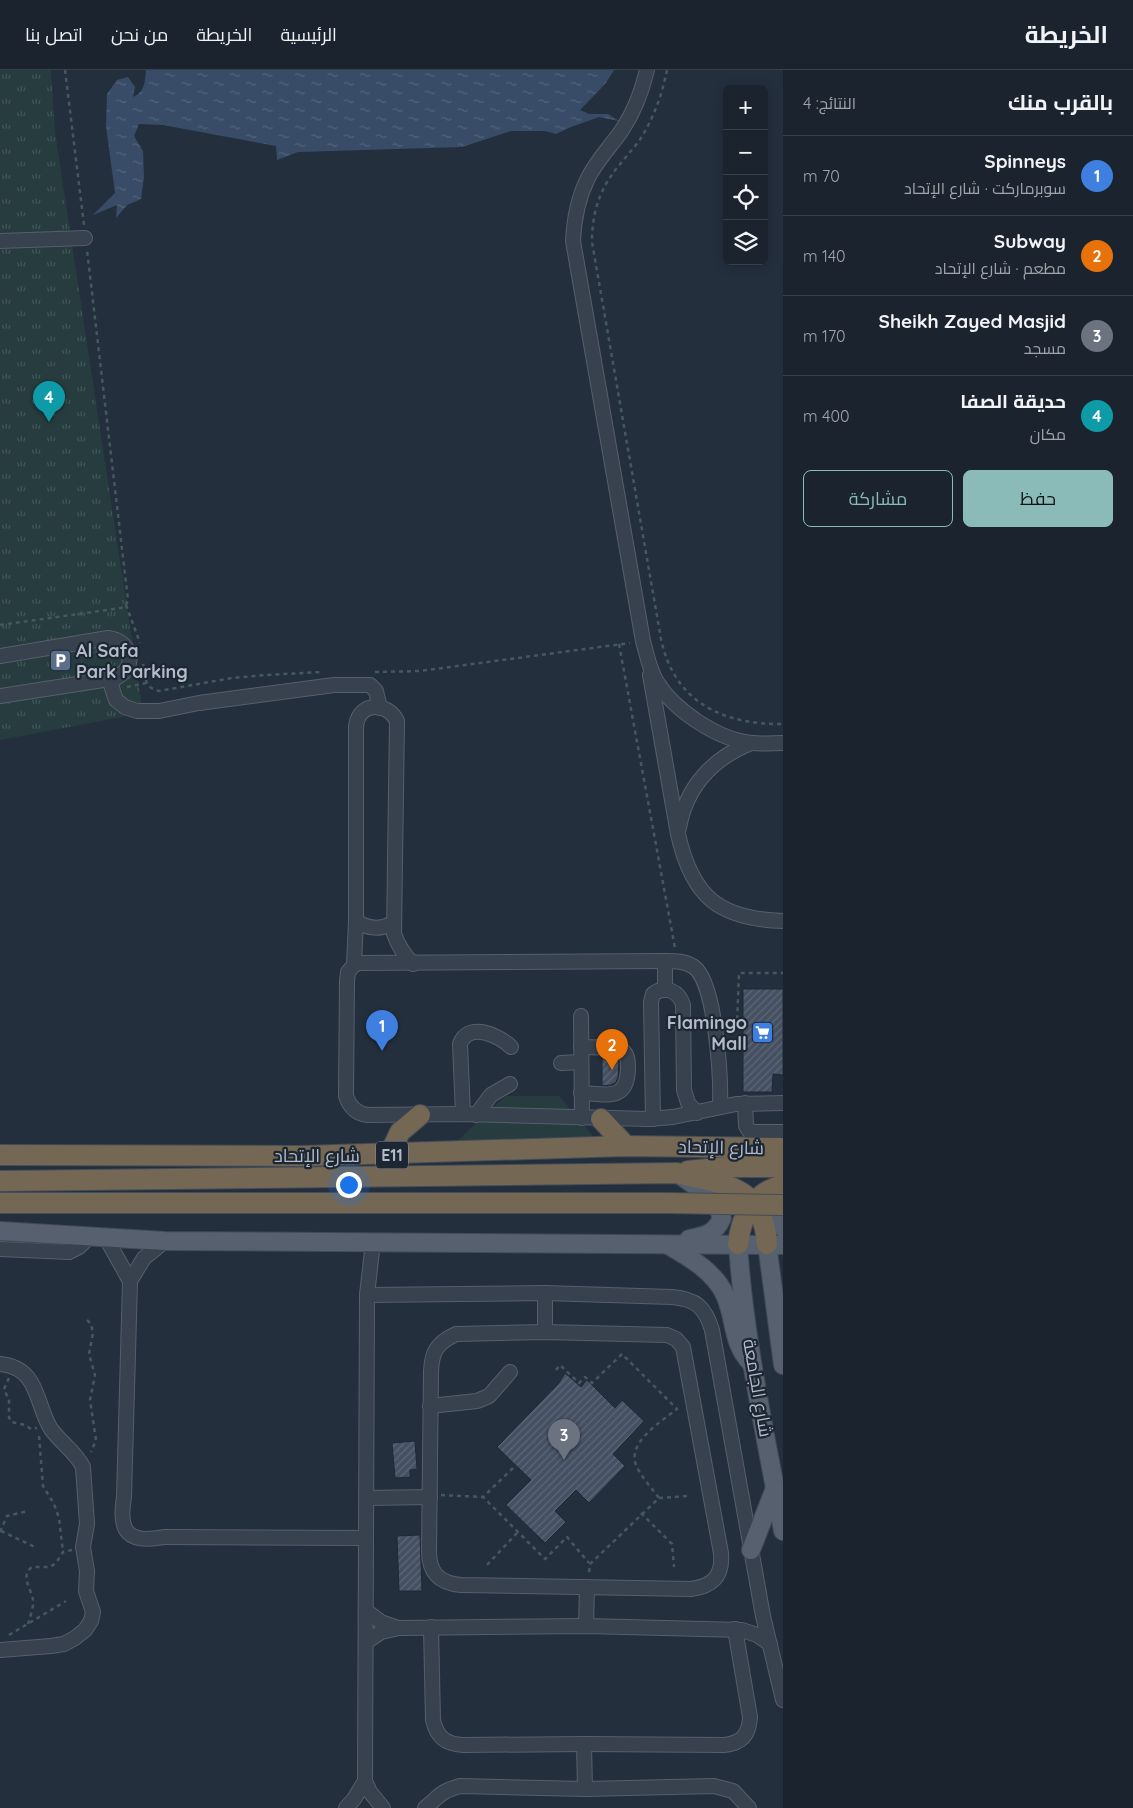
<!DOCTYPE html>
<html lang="ar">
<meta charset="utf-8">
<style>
:root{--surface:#1b232e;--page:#282f3a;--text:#f1f3f6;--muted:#a0a4aa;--line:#39404a;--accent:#8bbbb9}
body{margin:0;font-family:Quicksand,Cairo,sans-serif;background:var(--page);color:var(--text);direction:rtl}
.controls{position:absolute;right:15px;top:15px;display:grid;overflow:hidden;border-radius:8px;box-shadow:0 2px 12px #0003}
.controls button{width:45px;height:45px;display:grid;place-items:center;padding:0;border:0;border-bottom:1px solid var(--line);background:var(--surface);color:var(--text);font:25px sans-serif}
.you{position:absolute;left:348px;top:1114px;width:18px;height:18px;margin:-12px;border:4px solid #fff;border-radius:50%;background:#1a73e8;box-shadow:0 0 0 8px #1a73e833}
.badge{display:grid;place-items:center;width:32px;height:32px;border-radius:50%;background:var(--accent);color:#fff;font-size:16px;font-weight:700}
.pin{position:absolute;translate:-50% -41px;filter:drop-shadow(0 1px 2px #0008)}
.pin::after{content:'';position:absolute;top:26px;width:18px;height:15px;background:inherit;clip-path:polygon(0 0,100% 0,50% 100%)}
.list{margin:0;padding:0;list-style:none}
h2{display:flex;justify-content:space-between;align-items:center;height:65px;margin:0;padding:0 20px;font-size:21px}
h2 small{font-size:16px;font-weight:400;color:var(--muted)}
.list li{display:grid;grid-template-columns:32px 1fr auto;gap:15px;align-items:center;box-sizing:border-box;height:80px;padding:0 20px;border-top:1px solid var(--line)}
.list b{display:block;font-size:19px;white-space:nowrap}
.list p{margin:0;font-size:16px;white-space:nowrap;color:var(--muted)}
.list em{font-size:16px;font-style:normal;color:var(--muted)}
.actions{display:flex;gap:10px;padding:15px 20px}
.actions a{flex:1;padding:11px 0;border:1px solid var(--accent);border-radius:8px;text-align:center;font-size:18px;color:var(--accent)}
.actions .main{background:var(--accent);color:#111}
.icon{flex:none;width:28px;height:28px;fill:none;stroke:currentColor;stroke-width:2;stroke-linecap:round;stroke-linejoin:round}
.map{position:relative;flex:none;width:783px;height:1738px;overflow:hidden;direction:ltr}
header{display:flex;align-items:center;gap:30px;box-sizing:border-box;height:70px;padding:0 25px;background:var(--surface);border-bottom:1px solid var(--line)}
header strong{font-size:24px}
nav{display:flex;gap:28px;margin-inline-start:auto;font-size:18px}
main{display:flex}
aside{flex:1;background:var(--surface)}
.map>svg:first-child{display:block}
.grass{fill:#263c3f}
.park{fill:url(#park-tufts)}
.water{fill:url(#water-ripples)}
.building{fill:url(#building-hatch);stroke:#1f2835}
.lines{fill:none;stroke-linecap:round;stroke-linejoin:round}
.minor-casing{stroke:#565f6c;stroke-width:16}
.major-casing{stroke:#414a57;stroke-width:20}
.highway-casing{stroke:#434c59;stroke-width:22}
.path{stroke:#44595c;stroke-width:2.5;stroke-dasharray:4 4;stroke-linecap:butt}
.minor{stroke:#38414e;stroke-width:14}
.major{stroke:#56606e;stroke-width:18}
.highway{stroke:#746855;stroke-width:20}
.highway-bridge-casing{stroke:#434c59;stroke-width:22;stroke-linecap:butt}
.highway-bridge{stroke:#746855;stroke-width:20}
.labels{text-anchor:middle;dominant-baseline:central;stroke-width:4.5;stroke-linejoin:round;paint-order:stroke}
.shield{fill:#1d2633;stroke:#878f9c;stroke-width:1}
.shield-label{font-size:16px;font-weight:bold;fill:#b4bcc9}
.poi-label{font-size:18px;font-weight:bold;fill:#b4bcc9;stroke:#1d2633;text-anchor:start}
.street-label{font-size:18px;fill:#b4bcc9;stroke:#1d2633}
</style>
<header>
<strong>الخريطة</strong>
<nav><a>الرئيسية</a><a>الخريطة</a><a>من نحن</a><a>اتصل بنا</a></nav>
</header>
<main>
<aside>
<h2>بالقرب منك<small>النتائج: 4</small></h2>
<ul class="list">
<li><span class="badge" style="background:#3f7fe0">1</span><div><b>Spinneys</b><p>سوبرماركت · شارع الإتحاد</p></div><em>70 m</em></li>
<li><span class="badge" style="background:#e8710a">2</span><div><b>Subway</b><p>مطعم · شارع الإتحاد</p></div><em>140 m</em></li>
<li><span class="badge" style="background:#6b7280">3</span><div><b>Sheikh Zayed Masjid</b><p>مسجد</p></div><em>170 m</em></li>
<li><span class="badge" style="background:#0f9aa8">4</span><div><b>حديقة الصفا</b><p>مكان</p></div><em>400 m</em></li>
</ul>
<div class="actions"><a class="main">حفظ</a><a>مشاركة</a></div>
</aside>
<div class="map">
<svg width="783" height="1738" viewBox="0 0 783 1738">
<defs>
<pattern id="park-tufts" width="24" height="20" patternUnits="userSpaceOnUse" patternTransform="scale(1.25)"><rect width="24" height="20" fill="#263c3f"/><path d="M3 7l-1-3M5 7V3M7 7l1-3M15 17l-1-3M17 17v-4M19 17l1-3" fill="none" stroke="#435659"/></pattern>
<pattern id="water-ripples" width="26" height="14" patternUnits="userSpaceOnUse" patternTransform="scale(1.25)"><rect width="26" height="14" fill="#394c67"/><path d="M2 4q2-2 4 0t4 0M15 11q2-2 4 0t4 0" fill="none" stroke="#53647b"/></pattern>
<pattern id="building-hatch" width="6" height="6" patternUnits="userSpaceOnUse" patternTransform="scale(1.25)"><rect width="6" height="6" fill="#455162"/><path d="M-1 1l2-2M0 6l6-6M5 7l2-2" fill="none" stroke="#5d6877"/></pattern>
</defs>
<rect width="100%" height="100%" fill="#242f3e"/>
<path class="grass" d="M506,1026h53l37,44 -139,1z"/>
<path class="park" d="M0,0h51l4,62 88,581 -143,27z"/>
<path class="water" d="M146,0h468l-8,13 -26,27 9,4h19l11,7 -20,-4 -28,10 -15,7 -11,-3h-34l-49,16 -164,5 -21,8 -1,-14 -113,-21 -24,-1 -5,12 9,15 1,26 -3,22 -14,6 -11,13 1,-13 -24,10 22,-22 -9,-67 1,-32 10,-14 11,-3 7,10 -2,10c12,-5 12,-15 13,-27z"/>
<g class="building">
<path d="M743,919h40v86l-10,-1 -1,18h-29z"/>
<path d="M602,986l15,1 2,3 -1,17 -2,5 -5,3 -9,1z"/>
<path d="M565,1303l16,14 6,-7 28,28 7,-8 22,21 -31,33 12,12 -36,37 -13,-13 -21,21 11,11 -21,21 -39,-38 25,-25 -34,-33 62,-64z"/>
<path d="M415,1371l2,28 -7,1v7l-15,1 -3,-35z"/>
<path d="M420,1465l2,56h-23l-2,-55z"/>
</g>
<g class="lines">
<defs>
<g id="minor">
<path d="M647,0c-5,21 -13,42 -25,60 -11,16 -25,30 -34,48 -10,20 -14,41 -15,63l70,400c4,14 6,28 14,41 17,28 61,58 95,61 10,1 21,0 31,0"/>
<path d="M0,171l85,-3"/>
<path d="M0,586l108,-18c24,3 30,28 8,40l-116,18"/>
<path d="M650,605l28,159c14,63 41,85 105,87"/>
<path d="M109,609l7,21 9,7 12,4h22l40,-8 135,-18h36l6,6 4,17"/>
<path d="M679,758c7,-41 34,-70 72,-85"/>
<path d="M356,851c12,8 25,9 37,2"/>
<path d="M665,891v29"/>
<path d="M413,894c-8,-8 -15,-19 -19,-30l3,-213c-9,-19 -38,-20 -41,5v195l-2,44 -6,7 -1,9 -1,115c4,12 11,18 22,19l95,-1 186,5 24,-2 63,-13 47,-1"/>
<path d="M354,895l5,-2 306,-2c10,0 21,0 29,6 22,16 27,112 26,139"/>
<path d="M581,946l1,102"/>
<path d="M581,977l39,1c8,6 8,12 8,21 -1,33 -22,25 -47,24"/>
<path d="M561,993l20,-1"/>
<path d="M745,1033l1,23 4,6h33"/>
<path d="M463,1044l-3,-70c8,-23 39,-9 51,3"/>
<path d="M476,1045l15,-20 19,-11"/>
<path d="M653,1049l-2,-117 2,-8c12,-9 26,-3 30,11l1,85 4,13 9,10"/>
<path d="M106,1168l24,43"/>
<path d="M165,1171l-21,17 -14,23 -6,216c-6,35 4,47 40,40l201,1"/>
<path d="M373,1172l-6,53 -2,486 5,11 13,16"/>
<path d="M0,1179l69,3 10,-5 10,-10"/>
<path d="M545,1223v39"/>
<path d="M367,1225l178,-2 127,4c24,2 33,10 40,33l51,286 20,84"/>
<path d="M545,1262l122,3 9,4 7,8 38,206c2,22 -7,33 -30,36l-230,-4c-22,-2 -32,-12 -32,-34l2,-180c1,-20 6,-28 25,-37z"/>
<path d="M0,1294c40,4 35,40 51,65 10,14 25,23 32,38l4,57 -4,23 4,24 -1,20 7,21 -2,9 -6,9 -10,8 -11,6 -13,2 -51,4"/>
<path d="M430,1336l47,-5 12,-5 21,-24"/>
<path d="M367,1428l63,-1"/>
<path d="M366,1541l15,11 17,6"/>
<path d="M586,1556l1,-39"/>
<path d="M431,1557l2,93c4,17 12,24 30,25l121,-1 140,1c18,-2 25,-10 26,-28l-15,-88"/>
<path d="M366,1572l15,-10 18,-4 187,-2 156,4 15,5 13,9"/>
<path d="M584,1674l1,45"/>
<path d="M346,1738l8,-9 11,-18"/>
<path d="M425,1738c15,-12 14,-16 35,-22l125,3 129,-3 19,5 16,17"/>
</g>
<g id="major">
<path d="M680,1105l35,25 7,18c-7,16 -17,18 -33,21"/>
<path d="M783,1130c-6,8 -6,19 0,28"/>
<path d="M0,1161l165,10 618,4"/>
<path d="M738,1174c6,95 28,193 45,287"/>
<path d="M767,1174l16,121"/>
<path d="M668,1175c21,12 47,27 57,50 11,24 6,47 26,68"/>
<path d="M751,1480l24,-62"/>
</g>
<g id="highway">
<path d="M601,1049l25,27"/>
<path d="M0,1085l303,1 323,-10 157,2"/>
<path d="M389,1085l11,-23 20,-17"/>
<path d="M688,1101l40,-4h55"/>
<path d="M0,1111l677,-8c47,11 86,12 90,71"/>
<path d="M0,1133h46"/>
<path d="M738,1174c3,-28 16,-52 45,-59"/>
</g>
</defs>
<use href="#minor" class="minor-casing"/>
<use href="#major" class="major-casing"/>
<use href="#highway" class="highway-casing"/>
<g class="path">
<path d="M65,0l19,155"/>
<path d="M667,0c-5,25 -14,50 -28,71 -7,9 -15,18 -22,27 -18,22 -25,46 -25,74l69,397c13,63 62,86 122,85"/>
<path d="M126,535l14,38"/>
<path d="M0,555l121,-17 5,-3 2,-5 -41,-350"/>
<path d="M619,574l56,304"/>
<path d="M143,594c2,12 1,24 16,27l73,-13 34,-3 56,-3"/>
<path d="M375,602l45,-1 210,-28"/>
<path d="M127,617l19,-4"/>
<path d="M727,960l10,-7 2,-50h44"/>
<path d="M87,1250l4,4 2,9 -4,21 6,21 -5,25 6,40 -5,12"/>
<path d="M556,1300l4,-5 19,18 6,-6 7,6 30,-29 55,55c-15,12 -50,33 -41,56 5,12 15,22 23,33l-69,66 -1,9"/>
<path d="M9,1308l-5,11 5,11v17l2,5 14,3 6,4 6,-1"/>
<path d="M39,1366l4,50 11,18 5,14 4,34"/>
<path d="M513,1398l-30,29 62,62 22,-22 22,26"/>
<path d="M441,1425l42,2"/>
<path d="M659,1428l29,-2"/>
<path d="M641,1443l31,31 2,23"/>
<path d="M1,1461l34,16"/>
<path d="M0,1462l7,-16 21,-5"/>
<path d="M487,1495l31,-33"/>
<path d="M28,1554c2,-7 6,-17 5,-24 -2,-12 -13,-24 -1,-33h18l6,-4 7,-11 9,-2"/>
<path d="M9,1565l57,-34"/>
</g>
<use href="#minor" class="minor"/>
<use href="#major" class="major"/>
<use href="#highway" class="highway"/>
<defs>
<path id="highway-bridge" d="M46,1133h622l115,2"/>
</defs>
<use href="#highway-bridge" class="highway-bridge-casing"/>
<use href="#highway-bridge" class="highway-bridge"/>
</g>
<defs>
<symbol id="parking-square" viewBox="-11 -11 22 22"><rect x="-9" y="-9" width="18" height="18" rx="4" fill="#5c6f8a" stroke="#1d2633"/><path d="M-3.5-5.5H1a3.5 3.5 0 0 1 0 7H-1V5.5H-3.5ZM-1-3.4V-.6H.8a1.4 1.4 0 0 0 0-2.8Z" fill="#fff"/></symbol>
<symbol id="supermarket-square" viewBox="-11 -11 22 22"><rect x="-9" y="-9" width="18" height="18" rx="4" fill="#3f7fe0" stroke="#1d2633"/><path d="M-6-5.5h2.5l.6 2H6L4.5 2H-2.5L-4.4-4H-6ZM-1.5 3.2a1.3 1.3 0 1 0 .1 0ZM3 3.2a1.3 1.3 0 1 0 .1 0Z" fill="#fff"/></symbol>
</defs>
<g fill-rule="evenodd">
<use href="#parking-square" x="48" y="578" width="25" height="25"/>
<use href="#supermarket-square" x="750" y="950" width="25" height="25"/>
</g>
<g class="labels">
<rect class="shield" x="376" y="1071.5" width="32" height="27" rx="4"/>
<g class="shield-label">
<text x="392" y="1085">E11</text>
</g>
<g class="poi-label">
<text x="76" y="580">Al Safa<tspan x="76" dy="21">Park Parking</tspan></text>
<text x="747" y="952" text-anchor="end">Flamingo<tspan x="747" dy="21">Mall</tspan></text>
</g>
<g class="street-label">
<text transform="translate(721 1077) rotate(1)">شارع الإتحاد</text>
<text x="317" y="1085">شارع الإتحاد</text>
<text transform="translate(758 1318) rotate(80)">شارع الجامعة</text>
</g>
</g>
</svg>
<div class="controls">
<button>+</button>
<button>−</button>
<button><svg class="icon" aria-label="locate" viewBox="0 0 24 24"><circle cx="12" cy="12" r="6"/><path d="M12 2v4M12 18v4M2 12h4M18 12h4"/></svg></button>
<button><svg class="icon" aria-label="layers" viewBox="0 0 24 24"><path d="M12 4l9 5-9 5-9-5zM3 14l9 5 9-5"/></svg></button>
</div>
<div class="you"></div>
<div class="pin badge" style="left:382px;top:981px;background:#3f7fe0">1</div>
<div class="pin badge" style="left:612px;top:1000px;background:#e8710a">2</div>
<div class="pin badge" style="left:564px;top:1390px;background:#6b7280">3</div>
<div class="pin badge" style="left:49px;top:352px;background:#0f9aa8">4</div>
</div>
</main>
